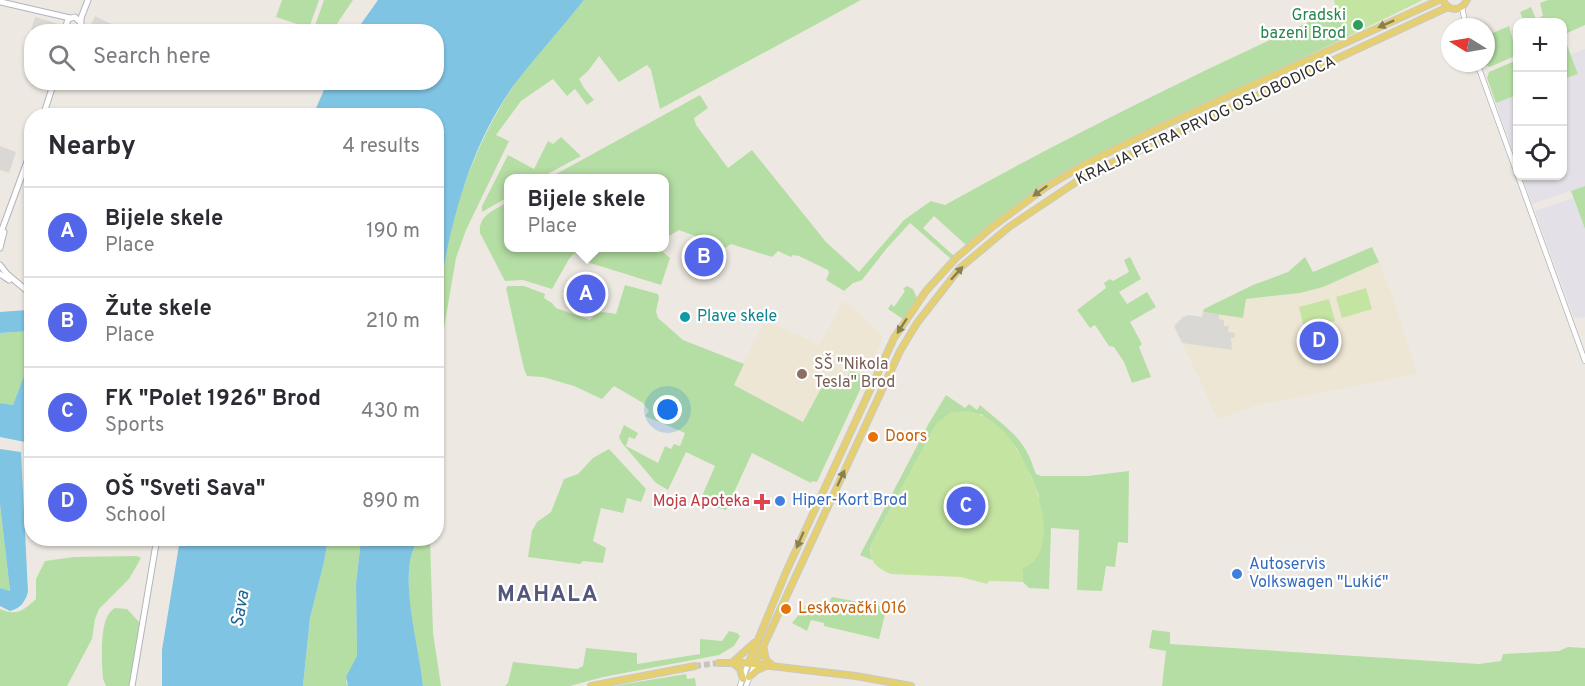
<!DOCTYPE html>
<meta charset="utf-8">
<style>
:root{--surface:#fff;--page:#f2f2f3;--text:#2b2b33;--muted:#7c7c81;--line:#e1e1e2;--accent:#5366e9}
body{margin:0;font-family:Overpass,sans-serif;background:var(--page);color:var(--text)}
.controls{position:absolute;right:18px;top:18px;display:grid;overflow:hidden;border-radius:12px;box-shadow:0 2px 4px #0004}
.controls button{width:54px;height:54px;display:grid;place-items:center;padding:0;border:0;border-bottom:2px solid var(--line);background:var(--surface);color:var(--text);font:30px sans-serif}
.compass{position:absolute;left:1441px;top:18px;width:54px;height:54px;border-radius:50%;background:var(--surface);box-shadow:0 2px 4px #0004;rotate:281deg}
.you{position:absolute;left:668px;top:410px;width:21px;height:21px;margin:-15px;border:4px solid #fff;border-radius:50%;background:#1a73e8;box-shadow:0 0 0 9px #1a73e833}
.badge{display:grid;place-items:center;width:39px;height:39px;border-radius:50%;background:var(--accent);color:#fff;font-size:20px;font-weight:700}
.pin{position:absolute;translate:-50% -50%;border:3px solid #fff;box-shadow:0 2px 6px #0006}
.popup{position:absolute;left:504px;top:174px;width:165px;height:78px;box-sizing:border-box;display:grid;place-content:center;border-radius:12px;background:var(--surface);filter:drop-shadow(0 2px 4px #0005);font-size:20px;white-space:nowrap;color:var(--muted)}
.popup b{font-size:22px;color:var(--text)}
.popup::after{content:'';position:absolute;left:50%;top:100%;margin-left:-12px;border:12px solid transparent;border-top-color:var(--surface)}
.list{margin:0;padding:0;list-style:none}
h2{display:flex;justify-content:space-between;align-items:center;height:78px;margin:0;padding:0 24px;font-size:26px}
h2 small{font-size:20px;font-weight:400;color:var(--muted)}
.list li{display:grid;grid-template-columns:39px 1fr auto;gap:18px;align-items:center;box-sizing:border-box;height:90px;padding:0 24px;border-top:2px solid var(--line)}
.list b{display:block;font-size:22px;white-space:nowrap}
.list p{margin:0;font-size:20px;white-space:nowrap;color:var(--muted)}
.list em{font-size:20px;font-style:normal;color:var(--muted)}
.icon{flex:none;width:33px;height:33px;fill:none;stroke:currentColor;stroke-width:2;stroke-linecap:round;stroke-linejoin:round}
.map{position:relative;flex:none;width:1585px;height:686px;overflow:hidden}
.search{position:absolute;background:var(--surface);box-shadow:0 2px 4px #0004;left:24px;top:24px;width:420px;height:66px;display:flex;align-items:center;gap:15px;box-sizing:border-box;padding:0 21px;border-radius:24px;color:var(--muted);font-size:22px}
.panel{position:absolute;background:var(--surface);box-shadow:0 2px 4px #0004;left:24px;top:108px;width:420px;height:438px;border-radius:24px}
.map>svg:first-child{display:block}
.industrial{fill:#e3e1e7}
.education{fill:#ede6d4}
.green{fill:#b5dea4}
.pitch{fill:#c4e4a1}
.plaza{fill:#dad8d4}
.water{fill:#80c4e4}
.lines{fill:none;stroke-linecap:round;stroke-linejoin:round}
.primary-tunnel{stroke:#c7c4be;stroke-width:6;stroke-dasharray:6 3;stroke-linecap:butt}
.tertiary-casing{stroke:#b2b3bc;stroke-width:6}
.secondary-casing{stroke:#b2b3bc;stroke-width:7}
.primary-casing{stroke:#c9c9c9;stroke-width:8}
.tertiary{stroke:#fff;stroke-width:4.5}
.secondary{stroke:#fff;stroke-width:5}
.primary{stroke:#e4d070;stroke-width:6}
.oneway{fill:#897f4f}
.leisure-dot{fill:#2e9e5b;stroke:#fff;stroke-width:2}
.culture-dot{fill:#0f9aa8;stroke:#fff;stroke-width:2}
.education-dot{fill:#8d6e63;stroke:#fff;stroke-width:2}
.food-dot{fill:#e8710a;stroke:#fff;stroke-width:2}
.shop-dot{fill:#3f7fe0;stroke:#fff;stroke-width:2}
.health-dot{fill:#e0444e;stroke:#fff;stroke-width:2}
.labels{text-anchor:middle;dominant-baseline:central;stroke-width:4.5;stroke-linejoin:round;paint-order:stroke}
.leisure-label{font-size:16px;fill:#27864d;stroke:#fff;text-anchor:end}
.street-label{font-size:16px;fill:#2e2e2e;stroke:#fff}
.culture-label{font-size:16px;fill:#0d838f;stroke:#fff;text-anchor:start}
.education-label{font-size:16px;fill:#785e54;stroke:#fff;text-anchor:start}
.food-label{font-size:16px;fill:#c56008;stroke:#fff;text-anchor:start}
.shop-label{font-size:16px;fill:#366cbe;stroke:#fff;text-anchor:start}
.health-label{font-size:16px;fill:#be3a42;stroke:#fff;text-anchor:end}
.water-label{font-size:18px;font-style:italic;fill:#1b6394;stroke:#fff}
.district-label{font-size:22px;font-weight:bold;letter-spacing:1.5px;fill:#52577b;stroke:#fff}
</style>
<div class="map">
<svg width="1585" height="686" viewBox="0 0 1585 686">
<rect width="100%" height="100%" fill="#ede9e2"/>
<g class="industrial">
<path d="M1585,49v137l-53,18 -10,-28h40l1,-97 15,-5 -7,-20z"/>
<path d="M1517,95v69l-21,-61z"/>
<path d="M1573,198l12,31v88l-11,1 -39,-107z"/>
</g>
<g class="education">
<path d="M1379,262l15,38 23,74 -159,31 -40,14 -36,-76 49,7v-12l-12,-19v-5l24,4 3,-19 54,-6 23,-6z"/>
<path d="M842,303h6l33,32 1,6 -48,97 -101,-54 32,-64 55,25z"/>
</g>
<g class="green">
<path d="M282,0h37l-10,28 -33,-11z"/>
<path d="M324,0h29l-21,31h-19z"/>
<path d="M584,0h277l-201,109 -9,-39 -4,-5 -28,17 -20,-26 -11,15 -9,8 5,9 10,12 -7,5 -12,-16 -8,7 -14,-17 -32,22 -25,34 13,6 -43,89 -10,28 -19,111c0,-21 -1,-42 0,-64 0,-19 5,-39 9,-58 14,-57 34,-110 66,-159 21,-31 49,-58 72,-88z"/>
<path d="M1548,0h37v25l-22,10 -1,-13h-44l-1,2v-2l6,-2 -3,-8 11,-5 5,12 7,-3 -3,-13z"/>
<path d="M1336,11l13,25 -269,127 -36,23 -75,58 -3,1 -32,-29 -11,12 31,28 -3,3 -41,-36 -23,25 -25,32 -9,3 -9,8 -18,-11 3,-7 -1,-3 -29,-14 -6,-1 -2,2 -13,-6 -6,6 -3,-1 -38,-12 -9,6 -18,-3 -1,-8 -24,-9 -15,9v-61h-115l151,-83 8,13 -14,10 2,7 32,43 24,-18 74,92 33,30 45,-52 27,-19 14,4c122,-68 247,-130 375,-188z"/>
<path d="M1509,26l8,29 -27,12 -5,-2 1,-29z"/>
<path d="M1565,40l13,34 -15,5v-38z"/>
<path d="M1517,60v35l-21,8 -9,-25 2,-6z"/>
<path d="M561,137l20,19 -41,22h-32v19l-26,15v-6l26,-51 26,14 14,-28 5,3z"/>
<path d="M1585,186v43l-14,-38z"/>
<path d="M508,202v46h154v3l8,7 -9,27 -74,-23 -13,-9 -5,6 -17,30 -29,-9 -18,1 -25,-48c-2,-18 15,-23 28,-31z"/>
<path d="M1372,247l7,15 -56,25 -23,6 -54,6 -3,19 -40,-6 1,-3 49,-24 35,-13 17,-15 8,15z"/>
<path d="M1130,257l11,22 -22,13 8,12 20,-12 9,15 -26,15 12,22 -3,3 12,30 -19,6 -8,-21 -10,-15 -5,-1 -14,-21 -5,3 -13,-18 29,-22 -2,-5 6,-4 3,2 16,-9 -5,-12z"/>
<path d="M625,285l33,9 1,4 -3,13 2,7 25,22 61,24 -10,21 69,37 22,-41 16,8 10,-19 15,7 -49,105 -5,-1 -1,2 -59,-30 -26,57 -27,-7 16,-37 -29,-14 -18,38 -12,-7 -34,-40 -3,-6 5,-12 14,8 -3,6 -6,-2 -3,9 32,17 7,-17 6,3 3,-5 6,2 5,-13 -40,-17 4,-5 -6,-8 -29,-17 -12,13 -28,-13 -31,-9 -16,-1 -3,-7 -18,-81 2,-2h16l21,8 -1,4 8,5 4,5 34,12c9,-10 13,-8 26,-6z"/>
<path d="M907,286l6,3 4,9 -14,21 -15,-10 3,-5 3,3 11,-16 -2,-2z"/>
<path d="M31,331v26l-18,48 -13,-2v-70z"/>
<path d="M946,395l19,13 4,-4 8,6 3,-5c17,15 36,27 47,47 4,7 6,15 9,22l5,2h47l41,-5 -1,72 -10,-1 -3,25 -9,-1 -4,25 -25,-1 2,-60 -28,-2 -2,61 -20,-1 -6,-6 -1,-13 17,-73 -8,-20 -14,-27 -13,-17 -23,-18 -44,9 -65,120 -2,7 2,10 -12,-5 69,-132z"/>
<path d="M609,449l37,40 -5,13 -14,-4 -4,15 -22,-5 -8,33 13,7 -3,15 -20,-2 -3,3 -52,-7 4,-26 5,-9 14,-10 13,-33 14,-5 15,-16z"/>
<path d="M0,504l10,88 -10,-4z"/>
<path d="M328,539h33l-5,45 1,72c-3,9 -9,16 -11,26l2,4h-45l7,-68 14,-56z"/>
<path d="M420,539h10l3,94 8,53h-18c-3,-35 -29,-120 -3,-147z"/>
<path d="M137,556l4,2 -12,21 -30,30 -4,10 -3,20 -25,47h-67v-77c17,7 23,2 36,-10v-20l9,-18 29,-4z"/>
<path d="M832,597l48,9 5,8 -6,25 -55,-13v-3l-13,-3 -4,11 -15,-8 17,-21 8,7h8z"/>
<path d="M115,608l12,1 13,14v6l-9,57h-25l-3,-7c-1,-17 -5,-63 12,-71z"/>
<path d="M1152,630l18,2v12l309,20 22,-3 2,-7 56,-3 9,-4 17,1v38h-423l4,-35 -17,-3z"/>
<path d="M729,631l8,2 3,3 -6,10 -15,9 -116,22 -33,9h-65l3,-3 5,-21 64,7 6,-3 3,-18 51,5v11l63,-10v-15l22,2z"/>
<path d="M686,674l1,5 8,-1 1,8h-83z"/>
</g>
<g class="pitch">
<path d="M1334,0h89l-74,36 -13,-25z"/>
<path d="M1366,288l6,21 -30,9 -6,-21z"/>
<path d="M1329,299l6,22 -31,7 -5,-21z"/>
<path d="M969,411c14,4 25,10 35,21 23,26 57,98 30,129 -3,3 -8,6 -12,8l1,13 -34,-1 -2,3 -26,-7 -70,-3c-15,-6 -24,-14 -19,-31l65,-120 14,-11z"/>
</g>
<g class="plaza">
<path d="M95,16l12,6 24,9 -22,-1 -1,1h-20z"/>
<path d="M35,17l24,7 -2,7 -26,-1z"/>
<path d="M0,146l16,6 -7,21 -9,-3z"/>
<path d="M1203,312l16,2v5l5,1v6h5l-1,6 7,1 -1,5h-3l1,12 -50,-7 -8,-17 9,-9 6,-2 13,2z"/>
</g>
<g class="water">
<path d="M378,0h206c-23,29 -48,56 -70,85 -47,66 -64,141 -77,219l-1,-188 -123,-1 14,-32 109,-1v-50l-80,-1z"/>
<path d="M27,310l4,2v19l-31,2v-21z"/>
<path d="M31,357v68l-6,17 -25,-5v-34l13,2z"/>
<path d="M0,449l21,3 7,140c-3,10 -7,16 -18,19l-10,-5v-18l10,3 -10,-87z"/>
<path d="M180,539h148l-4,23 -14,56 -7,68h-141v-36z"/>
<path d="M361,539h59c-26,26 1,113 3,147h-75l-2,-9 11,-21 -1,-72z"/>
</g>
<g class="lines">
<path class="primary-tunnel" d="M695,666l24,-3"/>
<defs>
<g id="tertiary">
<path d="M1462,7l4,20"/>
<path d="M1477,63l108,298"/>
<path d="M740,686l8,-22"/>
<path d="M746,686l9,-22"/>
</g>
<g id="secondary">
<path d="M1,2l69,16"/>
<path d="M71,32l-5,-6 2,-7 7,-2 5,5"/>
<path d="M76,32l5,-6v-8l7,-18"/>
<path d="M43,116l11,-34"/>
<path d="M0,235l32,-87"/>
<path d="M0,248l4,-16"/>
<path d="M0,265l7,9 25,21"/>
<path d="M0,274l9,6"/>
<path d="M132,686l25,-148"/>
</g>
<g id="primary">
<path d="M1443,0c5,12 18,12 24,0"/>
<path d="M763,646l3,14 7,6"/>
<path d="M733,662l21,-19"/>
<path d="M719,663h26l111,13 55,10"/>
<path d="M733,663l7,6 3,10"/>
<path d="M748,664l38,-92 108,-234 32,-47 30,-33 36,-31 54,-40 37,-22 73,-36 283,-129"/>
<path d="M755,664l145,-313 17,-28 43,-55 49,-41 79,-53 360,-167"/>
<path d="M749,677l8,-7 9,-4"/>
<path d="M591,686l104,-20"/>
</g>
</defs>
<use href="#tertiary" class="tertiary-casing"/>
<use href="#secondary" class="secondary-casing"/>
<use href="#primary" class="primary-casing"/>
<use href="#tertiary" class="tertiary"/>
<use href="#secondary" class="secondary"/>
<use href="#primary" class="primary"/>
</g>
<defs><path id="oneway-solid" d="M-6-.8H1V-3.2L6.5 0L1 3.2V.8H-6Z" transform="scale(1.5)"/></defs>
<g class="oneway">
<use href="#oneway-solid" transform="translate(1386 24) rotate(156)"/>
<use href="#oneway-solid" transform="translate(1040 191) rotate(144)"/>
<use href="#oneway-solid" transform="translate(957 273) rotate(-48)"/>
<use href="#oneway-solid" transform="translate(902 326) rotate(123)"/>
<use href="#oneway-solid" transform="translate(841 478) rotate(-65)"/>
<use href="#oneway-solid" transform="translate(800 540) rotate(114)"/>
</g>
<circle class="leisure-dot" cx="1358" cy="25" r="6"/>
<circle class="culture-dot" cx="685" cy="317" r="6"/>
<circle class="education-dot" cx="802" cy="374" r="6"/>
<g class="food-dot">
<circle cx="873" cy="437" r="6"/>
<circle cx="786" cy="609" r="6"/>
</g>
<g class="shop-dot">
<circle cx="780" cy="501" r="6"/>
<circle cx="1237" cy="574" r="6"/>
</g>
<path class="health-dot" d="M759 493h6v6h6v6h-6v6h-6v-6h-6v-6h6z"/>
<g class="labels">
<g class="leisure-label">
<text x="1346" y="16">Gradski<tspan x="1346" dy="18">bazeni Brod</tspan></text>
</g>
<g class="street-label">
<text transform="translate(1206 121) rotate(-25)">KRALJA PETRA PRVOG OSLOBODIOCA</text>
</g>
<g class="culture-label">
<text x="697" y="317">Plave skele</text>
</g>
<g class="education-label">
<text x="814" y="365">SŠ "Nikola<tspan x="814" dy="18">Tesla" Brod</tspan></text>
</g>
<g class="food-label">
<text x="885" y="437">Doors</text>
<text x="798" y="609">Leskovački 016</text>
</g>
<g class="shop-label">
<text x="792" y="501">Hiper-Kort Brod</text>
<text x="1249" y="565">Autoservis<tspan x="1249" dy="18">Volkswagen "Lukić"</tspan></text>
</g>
<g class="health-label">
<text x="750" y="502">Moja Apoteka</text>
</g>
<g class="water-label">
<text transform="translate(241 609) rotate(-80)">Sava</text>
</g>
<g class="district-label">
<text x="548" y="595">MAHALA</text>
</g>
</g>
</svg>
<div class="controls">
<button>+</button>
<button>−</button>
<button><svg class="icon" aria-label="locate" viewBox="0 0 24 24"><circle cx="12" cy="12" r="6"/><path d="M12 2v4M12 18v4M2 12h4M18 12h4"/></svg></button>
</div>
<svg class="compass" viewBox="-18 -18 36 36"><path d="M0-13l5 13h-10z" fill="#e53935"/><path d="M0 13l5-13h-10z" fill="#7c7c81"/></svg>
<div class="you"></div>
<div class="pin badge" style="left:586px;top:294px">A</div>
<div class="popup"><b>Bijele skele</b>Place</div>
<div class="pin badge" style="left:704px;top:257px">B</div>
<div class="pin badge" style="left:966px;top:506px">C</div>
<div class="pin badge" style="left:1319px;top:341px">D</div>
<div class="search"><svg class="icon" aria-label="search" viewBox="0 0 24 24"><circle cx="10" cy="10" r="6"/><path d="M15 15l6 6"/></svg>Search here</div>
<section class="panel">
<h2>Nearby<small>4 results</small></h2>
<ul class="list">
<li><span class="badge">A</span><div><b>Bijele skele</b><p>Place</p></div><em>190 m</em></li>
<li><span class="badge">B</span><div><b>Žute skele</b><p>Place</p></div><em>210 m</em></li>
<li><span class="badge">C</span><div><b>FK &quot;Polet 1926&quot; Brod</b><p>Sports</p></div><em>430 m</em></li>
<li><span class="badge">D</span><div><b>OŠ &quot;Sveti Sava&quot;</b><p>School</p></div><em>890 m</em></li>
</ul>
</section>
</div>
